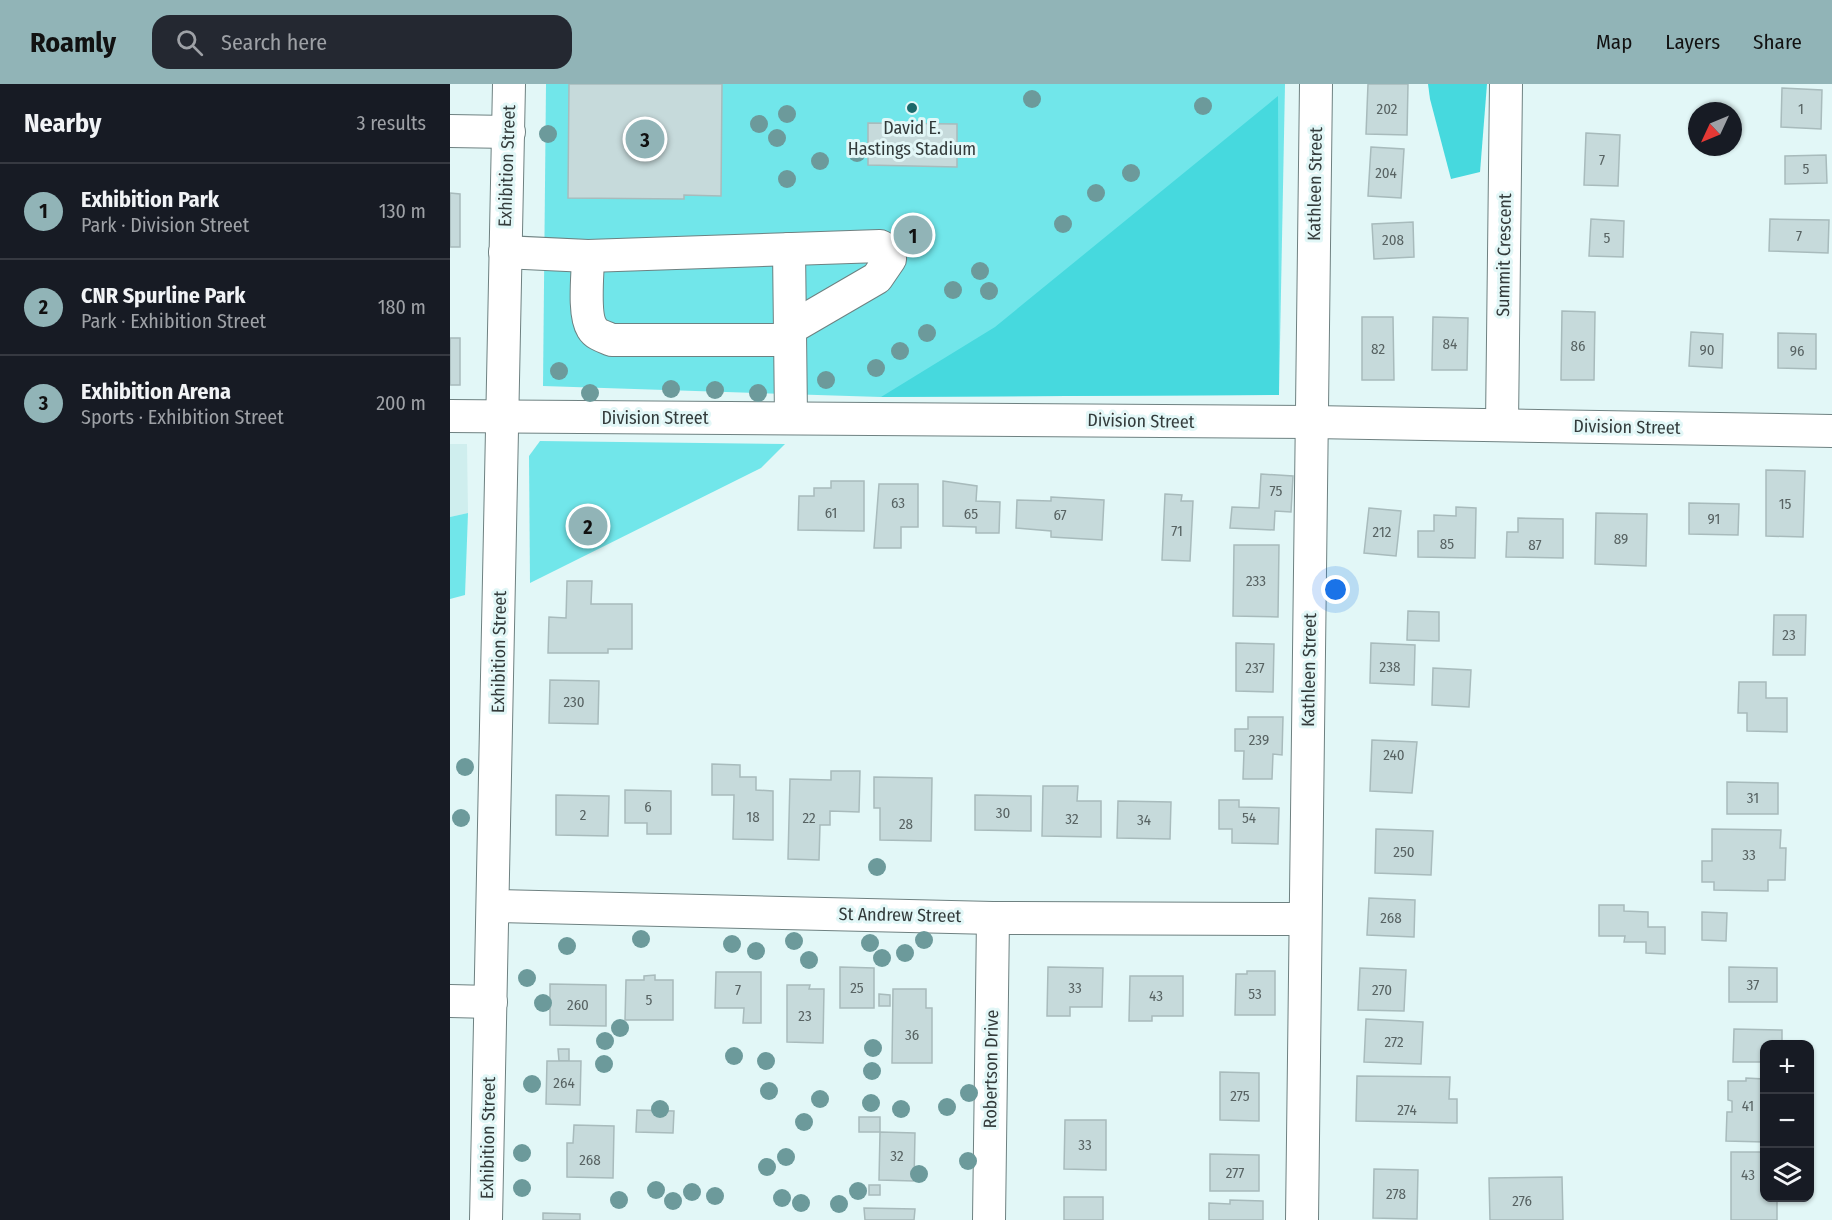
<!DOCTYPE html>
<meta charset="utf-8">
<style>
:root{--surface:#171b24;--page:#242831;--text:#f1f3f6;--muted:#9ea1a6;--line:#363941;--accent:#91b4b7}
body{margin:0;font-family:"Fira Sans Condensed",sans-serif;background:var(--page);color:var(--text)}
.controls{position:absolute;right:18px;bottom:18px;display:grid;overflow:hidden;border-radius:12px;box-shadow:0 2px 4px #0004}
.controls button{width:54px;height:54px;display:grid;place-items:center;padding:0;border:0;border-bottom:2px solid var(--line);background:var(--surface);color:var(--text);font:30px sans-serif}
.compass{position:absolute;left:1238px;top:18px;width:54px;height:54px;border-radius:50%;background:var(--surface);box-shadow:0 2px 4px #0004;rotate:226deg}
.you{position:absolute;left:886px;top:506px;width:21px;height:21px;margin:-15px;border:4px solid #fff;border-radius:50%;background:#1a73e8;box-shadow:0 0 0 9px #1a73e833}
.badge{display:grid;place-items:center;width:39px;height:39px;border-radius:50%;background:var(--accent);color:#111;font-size:20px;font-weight:700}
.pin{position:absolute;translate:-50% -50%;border:3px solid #fff;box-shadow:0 2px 6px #0006}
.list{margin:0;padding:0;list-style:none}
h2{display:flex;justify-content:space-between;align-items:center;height:78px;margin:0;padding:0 24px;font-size:26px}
h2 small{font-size:20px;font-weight:400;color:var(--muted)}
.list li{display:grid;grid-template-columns:39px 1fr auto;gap:18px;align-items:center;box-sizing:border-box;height:96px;padding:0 24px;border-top:2px solid var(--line)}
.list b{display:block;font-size:22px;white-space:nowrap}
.list p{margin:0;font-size:20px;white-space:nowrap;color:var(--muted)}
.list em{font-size:20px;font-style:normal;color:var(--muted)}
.icon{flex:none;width:33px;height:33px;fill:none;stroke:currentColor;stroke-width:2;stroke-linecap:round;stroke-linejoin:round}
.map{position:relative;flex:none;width:1382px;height:1136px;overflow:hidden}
header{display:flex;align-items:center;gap:36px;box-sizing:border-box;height:84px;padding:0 30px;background:var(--accent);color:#111}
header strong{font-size:28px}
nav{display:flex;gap:33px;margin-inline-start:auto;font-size:21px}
.search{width:420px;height:54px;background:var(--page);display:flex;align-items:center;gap:15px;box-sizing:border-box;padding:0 21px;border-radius:18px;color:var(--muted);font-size:22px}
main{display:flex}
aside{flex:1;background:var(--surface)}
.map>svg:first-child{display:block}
.built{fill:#cfeeee}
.green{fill:#71e6ea}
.forest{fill:#46d9de}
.building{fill:#c6dadb;stroke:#a8bbbc;stroke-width:1.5}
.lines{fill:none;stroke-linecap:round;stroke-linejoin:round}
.minor-casing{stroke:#6e8181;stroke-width:34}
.minor{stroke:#fff;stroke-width:32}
.tree{fill:#6c9a9b}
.poi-dot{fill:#1b686b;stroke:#e2f7f7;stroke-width:2}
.labels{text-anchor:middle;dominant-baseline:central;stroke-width:6;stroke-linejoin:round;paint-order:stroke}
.number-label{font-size:15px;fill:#586363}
.poi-label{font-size:18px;fill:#333b3b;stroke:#e2f7f7}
.street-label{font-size:18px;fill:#333b3b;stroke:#e2f7f7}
</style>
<header>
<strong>Roamly</strong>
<div class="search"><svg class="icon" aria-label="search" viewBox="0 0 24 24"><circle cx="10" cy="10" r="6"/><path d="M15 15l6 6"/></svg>Search here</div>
<nav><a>Map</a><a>Layers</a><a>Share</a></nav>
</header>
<main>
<aside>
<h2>Nearby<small>3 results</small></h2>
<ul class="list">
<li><span class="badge">1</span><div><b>Exhibition Park</b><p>Park · Division Street</p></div><em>130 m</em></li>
<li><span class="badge">2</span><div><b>CNR Spurline Park</b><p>Park · Exhibition Street</p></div><em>180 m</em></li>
<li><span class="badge">3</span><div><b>Exhibition Arena</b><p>Sports · Exhibition Street</p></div><em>200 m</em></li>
</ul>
</aside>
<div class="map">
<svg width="1382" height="1136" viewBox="0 0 1382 1136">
<rect width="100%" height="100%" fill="#e2f7f7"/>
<path class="built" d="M0,360h17l1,69 -18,4z"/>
<g class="green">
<path d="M96,0h739l-6,311 -398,2 -338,-11z"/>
<path d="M90,357l245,3 -24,24 -231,115 -1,-127z"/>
<path d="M18,429l-3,82 -15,4v-82z"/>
</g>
<g class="forest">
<path d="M978,0h59l-7,88 -29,7 -21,-80z"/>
<path d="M828,12l1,299 -398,2 114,-70z"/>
</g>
<g class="building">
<path d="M119,0h153l-1,112 -37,-1v4l-116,-1z"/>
<path d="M918,0h40l-1,51 -41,-1z"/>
<path d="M1332,4l40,2 -1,39 -40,-2z"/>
<path d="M418,39l89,1v43l-89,-2z"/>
<path d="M1136,49l34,2 -2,51 -34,-1z"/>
<path d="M921,63l33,2 -3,49 -33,-2z"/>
<path d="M1376,71l1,28 -42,1v-28z"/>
<path d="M0,109l10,1v53h-10z"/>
<path d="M1141,135l33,2 -1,36 -34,-1z"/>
<path d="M1320,135l59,1 -1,33 -59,-2z"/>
<path d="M963,138l1,35 -40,2 -2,-35z"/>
<path d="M1112,227l33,1 -1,68h-33z"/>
<path d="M912,233h31l1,63h-32z"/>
<path d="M983,233l35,1 -1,52h-35z"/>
<path d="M1241,248l32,2 -1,34 -33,-2z"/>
<path d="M1328,249l38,1v35l-38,-1z"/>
<rect x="0" y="254" width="10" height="47"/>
<path d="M1316,386l39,1 -2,66 -37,-1z"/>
<path d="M811,390l32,2 -2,36 -16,-1 -1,19 -44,-2 2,-21 27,1z"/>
<path d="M381,397h33v50l-66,-1 1,-34h15v-8h17z"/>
<path d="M493,397l34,5 -1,15 24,1 -1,31h-23v-6l-33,-1z"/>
<path d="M429,400h39v43h-17v21h-27z"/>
<path d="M715,410l17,1 -1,6h12l-3,60 -28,-1z"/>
<path d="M601,413l53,3 -2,40 -51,-3v-6l-35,-3 1,-28 34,1z"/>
<path d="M1239,419l50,1 -1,31 -49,-1z"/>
<path d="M1006,423l20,1 -1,50 -57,-1v-26h16v-16l22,1z"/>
<path d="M919,424l32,3 -5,45 -32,-3z"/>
<path d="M1146,429l51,1 -1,52 -51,-2z"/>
<path d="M1068,434l45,1v39l-57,-1 1,-25h11z"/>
<path d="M784,461h45l-1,72 -45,-1z"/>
<path d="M117,497h25l-1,23h41v45h-24v4h-60l1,-36 17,1z"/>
<path d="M958,527l31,1v29l-32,-1z"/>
<path d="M1324,531h32l-1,40h-32z"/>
<path d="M786,559l38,1 -1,48 -37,-1z"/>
<path d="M921,559l44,2 -1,40 -44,-2z"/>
<path d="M983,584l38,2 -2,37 -37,-2z"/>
<path d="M100,596l49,1 -1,43 -49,-1z"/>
<path d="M1289,598h27v16h21v34l-40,-1v-18h-9z"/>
<path d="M798,633h35l-1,38 -9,-1 -1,25h-29l1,-28h-9v-22h13z"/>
<path d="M922,656l45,2 -5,51 -42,-2z"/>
<path d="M262,680l28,1v12h16v13l17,1v49l-40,-1 1,-44h-22z"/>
<path d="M381,687h29l-1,41 -29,-1v14h-10l-1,35 -31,-1 2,-80 41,1z"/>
<path d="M424,693l58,1 -1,63 -51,-1v-32h-6z"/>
<path d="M1277,698l51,1v31h-51z"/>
<path d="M593,702h35l-1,15h24v36l-59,-1z"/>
<path d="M175,706l46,1v43h-24v-11h-22z"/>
<path d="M106,711l53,1 -1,40 -52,-1z"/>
<path d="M525,711l56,1v35l-56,-1z"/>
<path d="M769,716h20v7l40,1 -1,36 -46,-1v-14h-13z"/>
<path d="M668,717l53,1 -1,37 -53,-1z"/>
<path d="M926,745l57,2 -2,44 -56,-2z"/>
<path d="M1262,745l69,1 -1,18h6l-1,32h-17v11l-54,-1v-8h-12v-21h10z"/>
<path d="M919,814l46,2 -1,37 -47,-2z"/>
<path d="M1149,821h25v6l24,1v15h17v27l-19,-1v-11h-22l1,-6h-26z"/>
<path d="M1252,828l25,1 -1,28 -24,-1z"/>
<path d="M390,883l34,1v40h-34z"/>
<path d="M598,883l55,1 -1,39h-32v9h-23z"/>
<path d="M1279,883l48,1v34h-48z"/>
<path d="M910,884l46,2 -2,41 -46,-1z"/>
<path d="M797,887h28v44h-40l1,-41h11z"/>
<path d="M266,888h45v51h-18l1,-15h-29z"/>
<path d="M205,891v5h18v40h-48l1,-40h18v-4z"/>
<path d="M680,892h53v40h-31v5h-23z"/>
<path d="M100,900l56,1v41l-56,-1z"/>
<path d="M337,901h23l-1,4h15l-1,54 -36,-1z"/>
<path d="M443,905h33v19h6v55h-40z"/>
<path d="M429,910l11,1v11h-11z"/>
<path d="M916,935l57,3 -2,42 -57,-2z"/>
<path d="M1284,945l48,1v14h-18v18h-31z"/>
<path d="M108,965h11v12h-10z"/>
<path d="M97,977h34l-1,44 -34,-1z"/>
<path d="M770,988l39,1v48l-39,-1z"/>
<path d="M907,992l93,1 -1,22h8v24l-101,-2z"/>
<path d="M1296,994l18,1v63l-38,-1 1,-29h5v-11l-4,-1v-19h18z"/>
<path d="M187,1026l37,1 -1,22 -37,-1z"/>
<rect x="409" y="1033" width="21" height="15"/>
<path d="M615,1036h41v50l-42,-1z"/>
<path d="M124,1041l40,1 -1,52 -46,-1v-34h6z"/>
<path d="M430,1048l35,1 -1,48 -35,-1z"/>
<path d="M1281,1068h33v46h13v22h-46z"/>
<path d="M760,1070l49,1v36h-49z"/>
<path d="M924,1085l44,1 -1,49 -44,-1z"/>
<path d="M1112,1093l1,43h-73l-1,-42z"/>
<rect x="419" y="1101" width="11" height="10"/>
<rect x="614" y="1113" width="39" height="23"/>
<path d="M780,1116l33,1v19h-54v-17l21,1z"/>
<path d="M414,1124l51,1 -1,11h-49z"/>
<path d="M93,1129l37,1v6h-37z"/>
</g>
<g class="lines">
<defs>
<g id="minor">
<path d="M0,47l59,1"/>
<path d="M339,165l2,168"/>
<path d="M55,168l83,4 292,-10 7,4 3,9 -13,19 -86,50"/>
<path d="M138,172c0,17 -5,58 4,72 4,7 13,9 20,12h178"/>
<path d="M0,332l862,6 520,9"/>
<path d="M1052,341l4,-341"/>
<path d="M44,822l499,12 312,1"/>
<path d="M0,917l41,1"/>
<path d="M36,1136l23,-1136"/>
<path d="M539,1136l4,-302"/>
<path d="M852,1136l14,-1136"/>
</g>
</defs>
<use href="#minor" class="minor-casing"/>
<use href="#minor" class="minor"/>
</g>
<g class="tree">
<circle cx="582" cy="15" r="9"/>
<circle cx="753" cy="22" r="9"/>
<circle cx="337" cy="30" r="9"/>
<circle cx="309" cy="40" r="9"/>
<circle cx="98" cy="50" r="9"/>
<circle cx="327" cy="54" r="9"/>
<circle cx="407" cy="69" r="9"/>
<circle cx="370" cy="77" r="9"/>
<circle cx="681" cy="89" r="9"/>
<circle cx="337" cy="95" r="9"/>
<circle cx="646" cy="109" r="9"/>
<circle cx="613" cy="140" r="9"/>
<circle cx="530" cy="187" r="9"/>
<circle cx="503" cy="206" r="9"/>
<circle cx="539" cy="207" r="9"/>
<circle cx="477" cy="249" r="9"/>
<circle cx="450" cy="267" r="9"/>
<circle cx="426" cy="284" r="9"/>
<circle cx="109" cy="287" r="9"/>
<circle cx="376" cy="296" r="9"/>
<circle cx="221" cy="305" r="9"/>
<circle cx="265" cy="306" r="9"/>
<circle cx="140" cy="309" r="9"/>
<circle cx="308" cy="309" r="9"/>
<circle cx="15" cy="683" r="9"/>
<circle cx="11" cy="734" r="9"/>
<circle cx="427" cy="783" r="9"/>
<circle cx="191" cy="855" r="9"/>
<circle cx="474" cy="856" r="9"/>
<circle cx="344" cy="857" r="9"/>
<circle cx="420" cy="859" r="9"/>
<circle cx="282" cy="860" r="9"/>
<circle cx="117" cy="862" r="9"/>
<circle cx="306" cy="867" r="9"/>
<circle cx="455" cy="869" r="9"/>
<circle cx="432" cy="874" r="9"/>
<circle cx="359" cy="876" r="9"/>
<circle cx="77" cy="894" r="9"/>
<circle cx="93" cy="919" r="9"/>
<circle cx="170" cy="944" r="9"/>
<circle cx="155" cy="957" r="9"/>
<circle cx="423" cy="964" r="9"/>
<circle cx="284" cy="972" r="9"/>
<circle cx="316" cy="977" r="9"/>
<circle cx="154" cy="980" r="9"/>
<circle cx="422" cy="987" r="9"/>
<circle cx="82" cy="1000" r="9"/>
<circle cx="319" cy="1007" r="9"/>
<circle cx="519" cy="1009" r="9"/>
<circle cx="370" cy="1015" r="9"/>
<circle cx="421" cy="1019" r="9"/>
<circle cx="497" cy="1023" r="9"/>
<circle cx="210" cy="1025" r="9"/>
<circle cx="451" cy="1025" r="9"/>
<circle cx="354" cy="1038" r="9"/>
<circle cx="72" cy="1069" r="9"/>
<circle cx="336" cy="1073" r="9"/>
<circle cx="518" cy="1077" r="9"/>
<circle cx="317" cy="1083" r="9"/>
<circle cx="469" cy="1090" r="9"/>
<circle cx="72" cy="1104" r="9"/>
<circle cx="206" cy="1106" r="9"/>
<circle cx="408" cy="1107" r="9"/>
<circle cx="242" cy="1108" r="9"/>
<circle cx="265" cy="1112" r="9"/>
<circle cx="332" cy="1114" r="9"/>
<circle cx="169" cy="1116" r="9"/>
<circle cx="223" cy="1117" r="9"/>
<circle cx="351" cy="1119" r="9"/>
<circle cx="389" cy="1120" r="9"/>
</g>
<circle class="poi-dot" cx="462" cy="24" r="6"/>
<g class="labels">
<g class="number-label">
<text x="937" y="25">202</text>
<text x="1351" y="25">1</text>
<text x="1152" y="76">7</text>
<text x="1356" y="85">5</text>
<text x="936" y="89">204</text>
<text x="1349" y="152">7</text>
<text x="1157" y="154">5</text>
<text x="943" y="156">208</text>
<text x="1000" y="260">84</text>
<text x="1128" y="262">86</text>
<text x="928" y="265">82</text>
<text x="1257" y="266">90</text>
<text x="1347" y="267">96</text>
<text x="826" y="407">75</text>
<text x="448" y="419">63</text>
<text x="1335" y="420">15</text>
<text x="381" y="429">61</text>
<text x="521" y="430">65</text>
<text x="610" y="431">67</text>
<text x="1264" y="435">91</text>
<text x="727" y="447">71</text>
<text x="932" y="448">212</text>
<text x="1171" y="455">89</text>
<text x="997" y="460">85</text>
<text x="1085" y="461">87</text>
<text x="806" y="497">233</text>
<text x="1339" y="551">23</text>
<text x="940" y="583">238</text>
<text x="805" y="584">237</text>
<text x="124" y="618">230</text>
<text x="809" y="656">239</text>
<text x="944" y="671">240</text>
<text x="1303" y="714">31</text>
<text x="198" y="723">6</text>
<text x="553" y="729">30</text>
<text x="133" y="731">2</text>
<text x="303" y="733">18</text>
<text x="359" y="734">22</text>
<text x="799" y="734">54</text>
<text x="622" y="735">32</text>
<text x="694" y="736">34</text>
<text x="456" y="740">28</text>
<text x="954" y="768">250</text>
<text x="1299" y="771">33</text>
<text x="941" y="834">268</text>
<text x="1303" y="901">37</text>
<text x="407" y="904">25</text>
<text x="625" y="904">33</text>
<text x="288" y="906">7</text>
<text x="932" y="906">270</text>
<text x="805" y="910">53</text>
<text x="706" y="912">43</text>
<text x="199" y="916">5</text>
<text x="128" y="921">260</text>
<text x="355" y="932">23</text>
<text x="462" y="951">36</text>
<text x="944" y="958">272</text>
<text x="114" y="999">264</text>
<text x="790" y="1012">275</text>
<text x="1298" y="1022">41</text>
<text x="957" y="1026">274</text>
<text x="635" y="1061">33</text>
<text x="447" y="1072">32</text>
<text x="140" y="1076">268</text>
<text x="785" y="1089">277</text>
<text x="1298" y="1091">43</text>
<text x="946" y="1110">278</text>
<text x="1072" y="1117">276</text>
</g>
<g class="poi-label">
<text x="462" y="44">David E.<tspan x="462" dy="21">Hastings Stadium</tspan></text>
</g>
<g class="street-label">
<text transform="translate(57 82) rotate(-88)">Exhibition Street</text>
<text transform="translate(865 100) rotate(-89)">Kathleen Street</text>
<text transform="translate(1054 171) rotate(-89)">Summit Crescent</text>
<text x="205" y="334">Division Street</text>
<text transform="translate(691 337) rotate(1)">Division Street</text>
<text transform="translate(1177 343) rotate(1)">Division Street</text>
<text transform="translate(49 568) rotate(-89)">Exhibition Street</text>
<text transform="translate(859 586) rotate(-89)">Kathleen Street</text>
<text transform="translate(450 831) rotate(1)">St Andrew Street</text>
<text transform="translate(541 985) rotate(-89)">Robertson Drive</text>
<text transform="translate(38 1054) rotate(-89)">Exhibition Street</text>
</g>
</g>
</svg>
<div class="controls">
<button>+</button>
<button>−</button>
<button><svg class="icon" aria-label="layers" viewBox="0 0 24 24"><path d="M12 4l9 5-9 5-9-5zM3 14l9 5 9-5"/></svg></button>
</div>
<svg class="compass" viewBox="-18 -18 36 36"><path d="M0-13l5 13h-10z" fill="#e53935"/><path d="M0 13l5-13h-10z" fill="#9ea1a6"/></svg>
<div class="you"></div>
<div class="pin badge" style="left:463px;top:151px">1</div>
<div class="pin badge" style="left:138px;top:442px">2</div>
<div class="pin badge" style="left:195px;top:55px">3</div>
</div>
</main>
